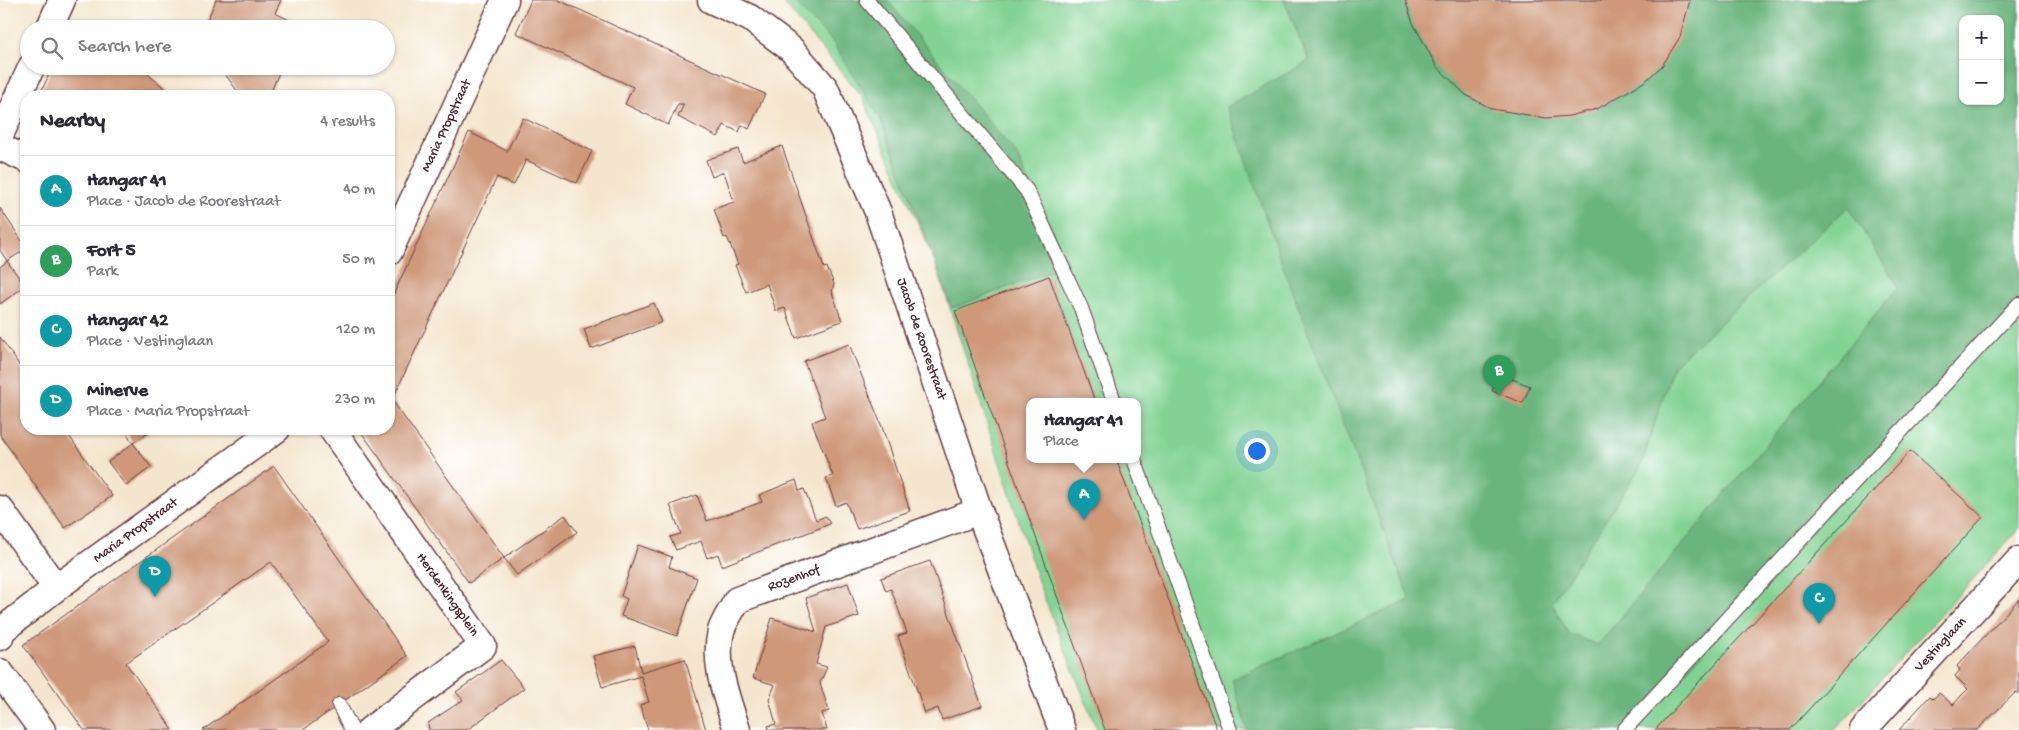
<!DOCTYPE html>
<meta charset="utf-8">
<style>
:root{--surface:#fff;--page:#f2f2f3;--text:#2b2b33;--muted:#7c7c81;--line:#e1e1e2;--accent:#ea580c}
body{margin:0;font-family:"Gochi Hand",sans-serif;background:var(--page);color:var(--text)}
.controls{position:absolute;right:15px;top:15px;display:grid;overflow:hidden;border-radius:10px;box-shadow:0 1px 4px #0004}
.controls button{width:45px;height:45px;display:grid;place-items:center;padding:0;border:0;border-bottom:1px solid var(--line);background:var(--surface);color:var(--text);font:25px sans-serif}
.you{position:absolute;left:1256px;top:450px;width:18px;height:18px;margin:-12px;border:4px solid #fff;border-radius:50%;background:#1a73e8;box-shadow:0 0 0 8px #1a73e833}
.badge{display:grid;place-items:center;width:32px;height:32px;border-radius:50%;background:var(--accent);color:#fff;font-size:16px;font-weight:700}
.pin{position:absolute;translate:-50% -41px;filter:drop-shadow(0 1px 2px #0008)}
.pin::after{content:'';position:absolute;top:26px;width:18px;height:15px;background:inherit;clip-path:polygon(0 0,100% 0,50% 100%)}
.popup{position:absolute;left:1026px;top:398px;width:115px;height:65px;box-sizing:border-box;display:grid;place-content:center;border-radius:10px;background:var(--surface);filter:drop-shadow(0 1px 4px #0005);font-size:16px;white-space:nowrap;color:var(--muted)}
.popup b{font-size:19px;color:var(--text)}
.popup::after{content:'';position:absolute;left:50%;top:100%;margin-left:-10px;border:10px solid transparent;border-top-color:var(--surface)}
.list{margin:0;padding:0;list-style:none}
h2{display:flex;justify-content:space-between;align-items:center;height:65px;margin:0;padding:0 20px;font-size:21px}
h2 small{font-size:16px;font-weight:400;color:var(--muted)}
.list li{display:grid;grid-template-columns:32px 1fr auto;gap:15px;align-items:center;box-sizing:border-box;height:70px;padding:0 20px;border-top:1px solid var(--line)}
.list b{display:block;font-size:19px;white-space:nowrap}
.list p{margin:0;font-size:16px;white-space:nowrap;color:var(--muted)}
.list em{font-size:16px;font-style:normal;color:var(--muted)}
.icon{flex:none;width:28px;height:28px;fill:none;stroke:currentColor;stroke-width:2;stroke-linecap:round;stroke-linejoin:round}
.map{position:relative;flex:none;width:2019px;height:730px;overflow:hidden}
.search{position:absolute;background:var(--surface);box-shadow:0 1px 4px #0004;left:20px;top:20px;width:375px;height:55px;display:flex;align-items:center;gap:12px;box-sizing:border-box;padding:0 18px;border-radius:28px;color:var(--muted);font-size:19px}
.panel{position:absolute;background:var(--surface);box-shadow:0 1px 4px #0004;left:20px;top:90px;width:375px;height:345px;border-radius:20px}
.map>svg:first-child{display:block}
.green{fill:#82d393;stroke:#66795f;fill-rule:evenodd}
.forest{fill:#69b57d;stroke:#5a6a54;fill-rule:evenodd}
.building{fill:#ce9879}
.lines{fill:none;stroke-linecap:round;stroke-linejoin:round}
.lane-casing{stroke:#643d43;stroke-width:16}
.street-casing{stroke:#643d43;stroke-width:29}
.lane{stroke:#fff;stroke-width:14}
.street{stroke:#fff;stroke-width:26}
.labels{text-anchor:middle;dominant-baseline:central;stroke-width:5;stroke-linejoin:round;paint-order:stroke}
.street-label{font-size:14px;fill:#4a1f2b;stroke:#fff}
</style>
<div class="map">
<svg width="2019" height="730" viewBox="0 0 2019 730">
<rect width="100%" height="100%" fill="#fff"/>
<filter id="ink" filterUnits="userSpaceOnUse"><feTurbulence type="fractalNoise" baseFrequency=".02" numOctaves="2"/><feDisplacementMap in="SourceGraphic" scale="10" xChannelSelector="R" yChannelSelector="G"/><feConvolveMatrix kernelMatrix="1 2 1 2 8 2 1 2 1" color-interpolation-filters="sRGB"/></filter>
<filter id="wash" filterUnits="userSpaceOnUse"><feTurbulence type="fractalNoise" baseFrequency=".0096" numOctaves="4" result="noise"/><feDisplacementMap in="SourceGraphic" scale="20" xChannelSelector="R" yChannelSelector="G"/><feGaussianBlur stdDeviation="1.12" result="paint"/><feColorMatrix in="noise" values="0 0 0 0 0 0 0 0 0 0 0 0 0 0 0 0 0 1.4 0 .05"/><feComposite in="paint" operator="in"/></filter>
<g filter="url(#wash)">
<rect width="100%" height="100%" fill="#f4e6ce"/>
<path class="green" d="M781,0h1238v529l-184,201h-738l-57,-143 -105,-325 -73,-166zM1963,19h37v82h-37zM1030,401h108v58h-108z"/>
<g class="forest">
<path d="M792,0h95l129,154 52,111 -116,43 -71,-188 -49,-79z"/>
<path d="M1284,0h735v300l-385,430h-387l-15,-51 178,-79 -127,-333 -56,-160 82,-46zM1963,19h37v82h-37zM1848,207l50,80 -300,358 -29,-11 -17,-31 90,-139 31,-98z"/>
</g>
<g id="blocks">
<g class="building">
<path d="M216,0h65l-6,13 25,12 -2,4h-95z"/>
<path d="M531,0h27l207,94 -16,35 -7,-4 -3,7 -15,-7 -6,12 -40,-20 6,-13h-6l-10,21 -43,-21 8,-17 -117,-54z"/>
<path d="M1405,0h285l-10,37 -18,29 -18,16 -47,27 -28,7 -23,2 -54,-9 -26,-14 -29,-28 -24,-44z"/>
<path d="M53,66h85l36,30h-135z"/>
<path d="M219,66h63l-13,30h-28z"/>
<path d="M523,118l69,33 -15,32 -51,-23 -12,25 -17,-8 -105,223 112,158 61,-43 12,17 -60,43 -13,-17 -35,25 -110,-154h30v-125l80,-172 38,19z"/>
<path d="M782,146l42,122 3,-1 7,17 -2,8 10,29 -46,17 -11,-30 -9,3 -9,-27 -21,8 -11,-27 3,-1 -11,-27 -3,1 -10,-29 20,-7 -10,-30 -12,5 -6,-17 32,-11 5,13z"/>
<path d="M0,208l26,39v2l-19,12 -7,-11z"/>
<path d="M7,261l18,25 -25,18v-37z"/>
<path d="M1049,276l46,125h-65v58h86l101,271h-112l-150,-419z"/>
<path d="M654,303l8,19 -71,27 -7,-20z"/>
<path d="M0,337l26,38v54h38l48,67 -47,32 -65,-93z"/>
<path d="M849,344l33,83 28,84 -53,18 -11,-27 -10,4 -10,-28 7,-2 -21,-54 13,-5 -21,-56z"/>
<path d="M1499,374l31,12 -7,17 -31,-12z"/>
<path d="M124,429h28l1,1 -20,13z"/>
<path d="M133,443l18,24 -25,19 -18,-24z"/>
<path d="M1910,451l73,66 -193,213h-135z"/>
<path d="M274,466l133,190 -104,74h-100l125,-88 -57,-80 -145,101 47,67h-89l-61,-85z"/>
<path d="M796,480l3,11 5,-2 12,31 10,-4 4,8 -108,42 -4,-12 -11,4 -6,-17 -25,9 -6,-13 11,-3 -11,-29 27,-10 10,26 55,-19 -3,-7z"/>
<path d="M638,545l34,12 -3,10 28,11 -20,58 -56,-20 6,-17 -6,-3z"/>
<path d="M930,561l52,145 -40,14 -4,-12 -13,5 -27,-77 9,-3 -16,-44 -5,2 -5,-13z"/>
<path d="M848,583l11,33 -33,11 -10,37 11,3 -7,16 9,28 -7,2 5,17h-58l-1,-4 8,-2 -7,-25 6,-14 -22,-7 19,-60 44,14 -10,-34z"/>
<path d="M2019,599v95l-3,-2 -39,38h-78l31,-34 3,3 6,-6 14,12 7,-8 8,-8 -13,-13 5,-6 -3,-4z"/>
<path d="M635,646l6,26 44,-13 21,71h-58l-8,-25 9,-3 -8,-26 -39,11 -9,-31z"/>
<path d="M501,660l23,28 -57,42h-38l-1,-7 35,-23 -7,-8z"/>
</g>
</g>
</g>
<g filter="url(#ink)">
<use href="#blocks" fill-opacity="0" stroke="#643d43" stroke-width="1"/>
<g class="lines">
<defs>
<g id="lane">
<path d="M867,0l160,191 54,117 33,93"/>
<path d="M1134,459l96,271"/>
<path d="M339,705l13,25"/>
<path d="M1624,730l395,-426"/>
</g>
<g id="street">
<path d="M711,0l39,18 41,31 34,39 53,124 101,299 83,219"/>
<path d="M49,29l13,-29"/>
<path d="M0,135l32,-69"/>
<path d="M0,147l26,12"/>
<path d="M389,252l116,-252"/>
<path d="M332,429l151,217 -113,84"/>
<path d="M0,509l56,79"/>
<path d="M0,637l1,-6 55,-43 221,-159"/>
<path d="M0,672l42,58"/>
<path d="M737,730c-10,-32 -24,-65 -16,-99 3,-10 11,-21 16,-31l242,-89"/>
<path d="M1863,730l156,-170"/>
</g>
</defs>
<use href="#lane" class="lane-casing"/>
<use href="#street" class="street-casing"/>
<use href="#lane" class="lane"/>
<use href="#street" class="street"/>
</g>
</g>
<g class="labels">
<g class="street-label">
<text transform="translate(447 126) rotate(-65)">Maria Propstraat</text>
<text transform="translate(921 339) rotate(71)">Jacob de Roorestraat</text>
<text transform="translate(136 531) rotate(-36)">Maria Propstraat</text>
<text transform="translate(794 579) rotate(-20)">Rozenhof</text>
<text transform="translate(447 595) rotate(55)">Herdenkingsplein</text>
<text transform="translate(1941 645) rotate(-47)">Vestinglaan</text>
</g>
</g>
</svg>
<div class="controls">
<button>+</button>
<button>−</button>
</div>
<div class="you"></div>
<div class="pin badge" style="left:1084px;top:520px;background:#0f9aa8">A</div>
<div class="popup"><b>Hangar 41</b>Place</div>
<div class="pin badge" style="left:1499px;top:396px;background:#2e9e5b">B</div>
<div class="pin badge" style="left:1819px;top:624px;background:#0f9aa8">C</div>
<div class="pin badge" style="left:155px;top:597px;background:#0f9aa8">D</div>
<div class="search"><svg class="icon" aria-label="search" viewBox="0 0 24 24"><circle cx="10" cy="10" r="6"/><path d="M15 15l6 6"/></svg>Search here</div>
<section class="panel">
<h2>Nearby<small>4 results</small></h2>
<ul class="list">
<li><span class="badge" style="background:#0f9aa8">A</span><div><b>Hangar 41</b><p>Place · Jacob de Roorestraat</p></div><em>40 m</em></li>
<li><span class="badge" style="background:#2e9e5b">B</span><div><b>Fort 5</b><p>Park</p></div><em>50 m</em></li>
<li><span class="badge" style="background:#0f9aa8">C</span><div><b>Hangar 42</b><p>Place · Vestinglaan</p></div><em>120 m</em></li>
<li><span class="badge" style="background:#0f9aa8">D</span><div><b>Minerve</b><p>Place · Maria Propstraat</p></div><em>230 m</em></li>
</ul>
</section>
</div>
